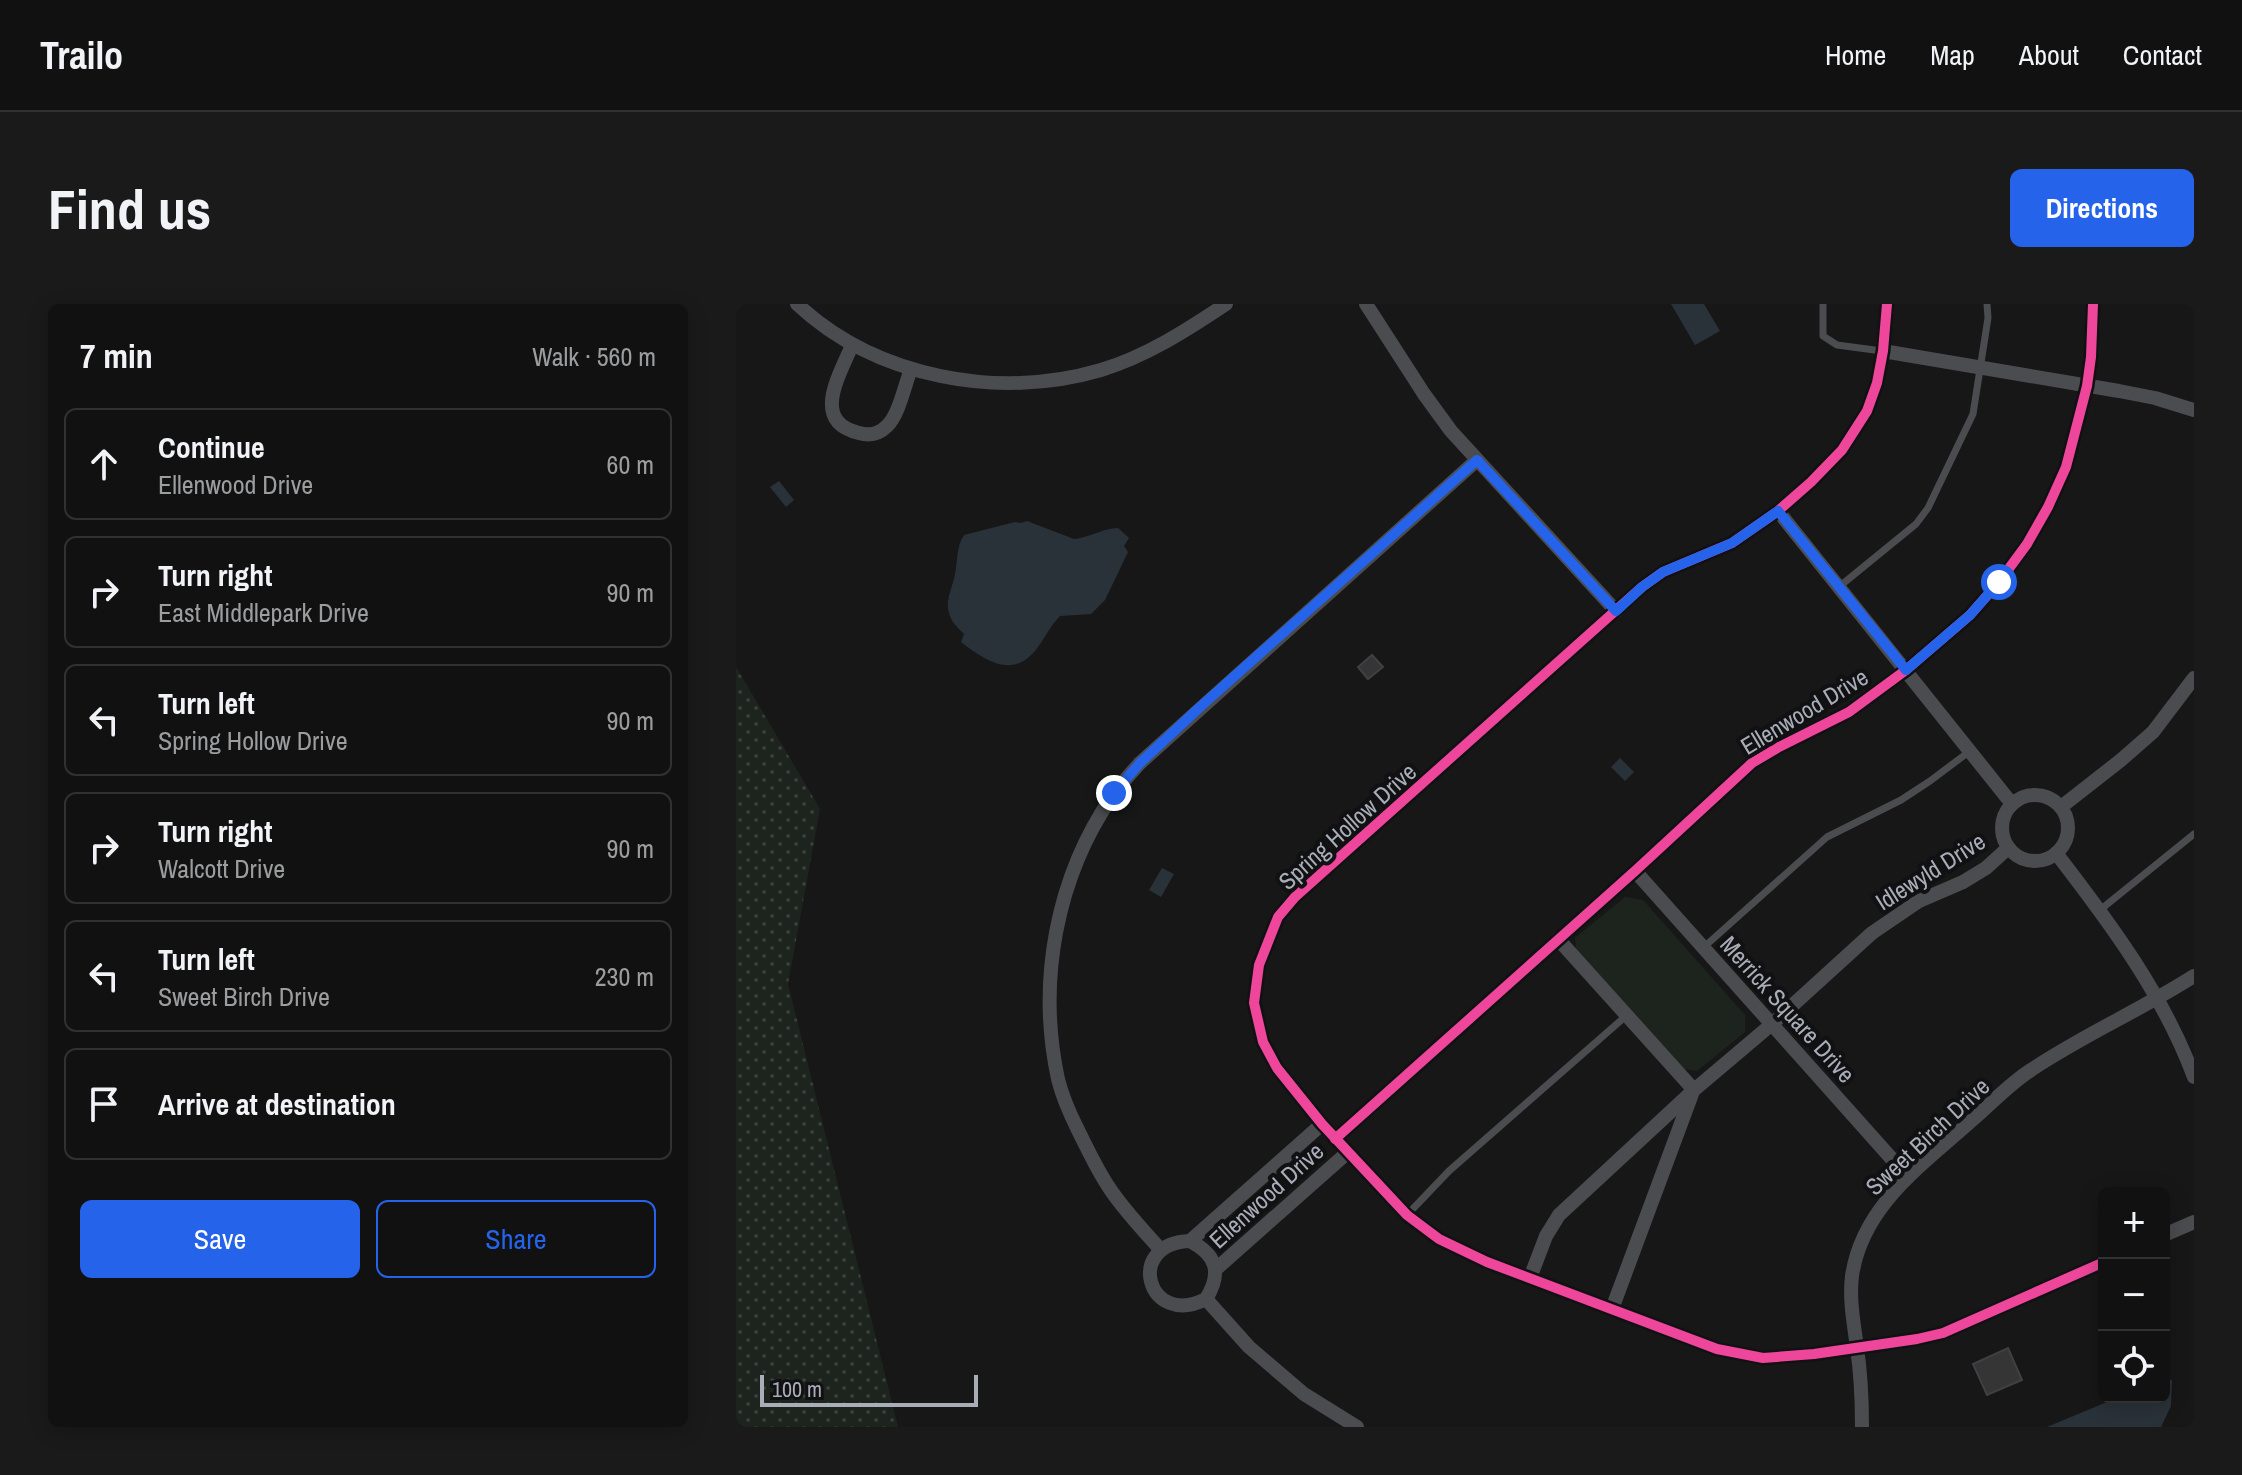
<!DOCTYPE html>
<meta charset="utf-8">
<style>
:root{--surface:#111;--page:#1a1a1a;--text:#f1f3f6;--muted:#9c9d9f;--line:#303131;--accent:#2563eb}
body{margin:0;font-family:"Archivo Narrow",sans-serif;background:var(--page);color:var(--text)}
.controls{position:absolute;right:24px;bottom:24px;display:grid;overflow:hidden;border-radius:12px;box-shadow:0 4px 20px #0003}
.controls button{width:72px;height:72px;display:grid;place-items:center;padding:0;border:0;border-bottom:2px solid var(--line);background:var(--surface);color:var(--text);font:40px sans-serif}
.scale{position:absolute;left:24px;bottom:20px;width:218px;box-sizing:border-box;padding-left:8px;border:4px solid #a8adb8;border-top:0;font-size:22px;line-height:28px;white-space:nowrap;color:#a8adb8;-webkit-text-stroke:6px #111113;paint-order:stroke}
.stop{position:absolute;width:24px;height:24px;margin:-18px;border:6px solid #2563eb;border-radius:50%;background:#fff}
.stop.end{background:#2563eb;border-color:#fff;box-shadow:0 2px 8px #0008}
.list{margin:0;padding:0;list-style:none}
h2{display:flex;justify-content:space-between;align-items:center;height:104px;margin:0;padding:0 32px;font-size:34px}
h2 small{font-size:26px;font-weight:400;color:var(--muted)}
.list li{display:grid;grid-template-columns:52px 1fr auto;gap:24px;align-items:center;box-sizing:border-box;height:112px;margin:0 16px 16px;padding:0 16px;border:2px solid var(--line);border-radius:12px}
.list b{display:block;font-size:30px;white-space:nowrap}
.list p{margin:0;font-size:26px;white-space:nowrap;color:var(--muted)}
.list em{font-size:26px;font-style:normal;color:var(--muted)}
.actions{display:flex;gap:16px;padding:24px 32px}
.actions a{flex:1;padding:18px 0;border:2px solid var(--accent);border-radius:12px;text-align:center;font-size:28px;color:var(--accent)}
.actions .main{background:var(--accent);color:#fff}
.icon{flex:none;width:44px;height:44px;fill:none;stroke:currentColor;stroke-width:2;stroke-linecap:round;stroke-linejoin:round}
.map{position:relative;flex:none;width:1458px;height:1123px;overflow:hidden;border-radius:12px}
header{display:flex;align-items:center;gap:48px;box-sizing:border-box;height:112px;padding:0 40px;background:var(--surface);border-bottom:2px solid var(--line)}
header strong{font-size:38px}
nav{display:flex;gap:44px;margin-inline-start:auto;font-size:28px}
.intro{display:flex;align-items:center;justify-content:space-between;box-sizing:border-box;height:192px;padding:0 48px}
h1{margin:0;font-size:56px}
.button{padding:20px 36px;border-radius:12px;background:var(--accent);color:#fff;font-size:28px;font-weight:700}
main{display:flex;gap:48px;padding:0 48px}
aside{flex:1;background:var(--surface);border-radius:12px;box-shadow:0 4px 20px #0003}
.map>svg:first-child{display:block}
.grass{fill:url(#grass-dots)}
.green{fill:#1d241e}
.water{fill:#2a3239}
.building{fill:#353536;stroke:#3f4043;stroke-width:2}
.lines{fill:none;stroke-linecap:round;stroke-linejoin:round}
.lane{stroke:#4b4c50;stroke-width:7}
.street{stroke:#4b4c50;stroke-width:14}
.cycleway-casing{stroke:#111113;stroke-width:15}
.cycleway{stroke:#ed469a;stroke-width:10}
.route{stroke:#2563eb;stroke-width:10}
.labels{text-anchor:middle;dominant-baseline:central;stroke-width:8;stroke-linejoin:round;paint-order:stroke}
.street-label{font-size:24px;fill:#a8adb8;stroke:#111113}
</style>
<header>
<strong>Trailo</strong>
<nav><a>Home</a><a>Map</a><a>About</a><a>Contact</a></nav>
</header>
<div class="intro"><h1>Find us</h1><a class="button">Directions</a></div>
<main>
<aside>
<h2>7 min<small>Walk · 560 m</small></h2>
<ul class="list">
<li><svg class="icon" aria-label="ahead" viewBox="0 0 24 24"><path d="M12 20V5M6 11l6-6 6 6"/></svg><div><b>Continue</b><p>Ellenwood Drive</p></div><em>60 m</em></li>
<li><svg class="icon" aria-label="right" viewBox="0 0 24 24"><path d="M7 20v-9h11M14 6l5 5-5 5"/></svg><div><b>Turn right</b><p>East Middlepark Drive</p></div><em>90 m</em></li>
<li><svg class="icon" aria-label="left" viewBox="0 0 24 24"><path d="M17 20v-9H6M10 6l-5 5 5 5"/></svg><div><b>Turn left</b><p>Spring Hollow Drive</p></div><em>90 m</em></li>
<li><svg class="icon" aria-label="right" viewBox="0 0 24 24"><path d="M7 20v-9h11M14 6l5 5-5 5"/></svg><div><b>Turn right</b><p>Walcott Drive</p></div><em>90 m</em></li>
<li><svg class="icon" aria-label="left" viewBox="0 0 24 24"><path d="M17 20v-9H6M10 6l-5 5 5 5"/></svg><div><b>Turn left</b><p>Sweet Birch Drive</p></div><em>230 m</em></li>
<li><svg class="icon" aria-label="arrive" viewBox="0 0 24 24"><path d="M6 21V4h12l-3 4 3 4H6"/></svg><div><b>Arrive at destination</b></div></li>
</ul>
<div class="actions"><a class="main">Save</a><a>Share</a></div>
</aside>
<div class="map">
<svg width="1458" height="1123" viewBox="0 0 1458 1123">
<defs>
<pattern id="grass-dots" width="8" height="8" patternUnits="userSpaceOnUse" patternTransform="scale(2)"><rect width="8" height="8" fill="#1d241e"/><path d="M2 2h.1M6 6h.1" fill="none" stroke="#3b413d" stroke-width="1.8" stroke-linecap="round"/></pattern>
</defs>
<rect width="100%" height="100%" fill="#171717"/>
<path class="grass" d="M0,363l84,142 -32,175 110,443h-162z"/>
<path class="green" d="M889,593l18,3 102,115v17l-48,39 -14,-2 -106,-115 -2,-16z"/>
<g class="water">
<path d="M935,0h33l16,27 -25,14z"/>
<path d="M43,177l15,19 -8,7 -16,-20z"/>
<path d="M291,217l47,18c15,-1 29,-11 44,-11l11,10 -5,8 4,6 -23,48 -14,14 -31,2c-9,9 -14,20 -22,31 -24,33 -51,15 -77,-5l3,-8c-6,-6 -13,-12 -15,-21 -4,-14 4,-26 6,-39 3,-13 1,-27 9,-39l51,-13 6,1z"/>
<path d="M884,454l14,14 -9,9 -14,-14z"/>
<path d="M426,564l12,6 -13,23 -12,-7z"/>
<path d="M1428,1075l8,1 -1,26 -10,21h-114l72,-30h45z"/>
</g>
<g class="building">
<path d="M636,351l11,12 -15,12 -10,-12z"/>
<path d="M1272,1044l14,32 -35,15 -14,-31z"/>
</g>
<g class="lines">
<g class="lane">
<path d="M1087,0v32l14,9 45,6"/>
<path d="M1104,282l76,-62 12,-16 45,-94 15,-96 -1,-14"/>
<path d="M1364,606l94,-76"/>
<path d="M968,643l123,-110 74,-37 29,-19 40,-30"/>
<path d="M671,911l42,-44 178,-156"/>
</g>
<g class="street">
<path d="M61,0c79,74 202,96 304,66 46,-14 86,-40 125,-66"/>
<path d="M630,0l58,90 27,37 165,180"/>
<path d="M1151,0l-4,47 -6,32 -10,28 -25,39 -31,32 -33,29 -46,32 -69,29 -21,15 -347,310 -17,20 -19,48 -5,38 9,39 14,26 45,56 85,91 32,24 48,23 230,87 46,9 51,-4 103,-15 26,-6 161,-71"/>
<path d="M116,41c-12,30 -42,76 7,88 10,3 20,1 28,-7 12,-11 18,-42 24,-57"/>
<path d="M1147,47l236,40 36,7 39,12"/>
<path d="M1042,207l234,293"/>
<circle cx="1299" cy="524" r="33"/>
<path d="M1325,503l60,-47 32,-28 41,-54"/>
<path d="M1320,549c54,70 107,141 138,224"/>
<path d="M899,567l273,306"/>
<path d="M822,635l136,151"/>
<path d="M599,835l300,-268 117,-108 27,-16 70,-35 57,-42 64,-55 29,-33 28,-38 21,-37 18,-40 21,-81 4,-29 2,-53"/>
<path d="M1428,931l30,-13"/>
<path d="M454,937c27,14 32,32 16,58 -59,30 -82,-56 -16,-58z"/>
<path d="M454,937l132,-117"/>
<path d="M424,945c-17,-19 -36,-39 -50,-60 -13,-19 -22,-39 -32,-59 -8,-16 -16,-34 -20,-51 -21,-97 -2,-202 55,-284 8,-11 18,-22 27,-32l337,-303"/>
<path d="M479,966l132,-117"/>
<path d="M794,974l16,-42 13,-21 135,-125 78,-66 100,-91 47,-32 44,-19 23,-14 22,-20"/>
<path d="M470,995l43,48 55,47 53,33"/>
<path d="M876,1005l80,-215"/>
<path d="M1126,1123c0,-27 -1,-52 -5,-79 -3,-24 -8,-48 -5,-72 10,-70 70,-111 119,-155 20,-17 38,-37 60,-51 52,-35 110,-60 163,-94"/>
</g>
<defs>
<g id="cycleway">
<path d="M1151,0l-4,47 -6,32 -10,28 -25,39 -31,32 -33,29 -46,32 -69,29 -21,15 -347,310 -17,20 -19,48 -5,38 9,39 14,26 45,56 85,91 32,24 48,23 230,87 46,9 51,-4 103,-15 26,-6 161,-71"/>
<path d="M599,835l300,-268 117,-108 27,-16 70,-35 57,-42 64,-55 29,-33 28,-38 21,-37 18,-40 21,-81 4,-29 2,-53"/>
</g>
</defs>
<use href="#cycleway" class="cycleway-casing"/>
<use href="#cycleway" class="cycleway"/>
</g>
<g class="lines">
<path class="route" d="M378,489l26,-30 60,-56 277,-247 139,151 26,-24 21,-15 69,-29 46,-32 128,159 64,-55 29,-33"/>
</g>
<g class="labels">
<g class="street-label">
<text transform="translate(1068 407) rotate(-31)">Ellenwood Drive</text>
<text transform="translate(611 522) rotate(-42)">Spring Hollow Drive</text>
<text transform="translate(1194 567) rotate(-32)">Idlewyld Drive</text>
<text transform="translate(1052 705) rotate(48)">Merrick Square Drive</text>
<text transform="translate(1191 832) rotate(-43)">Sweet Birch Drive</text>
<text transform="translate(530 891) rotate(-42)">Ellenwood Drive</text>
</g>
</g>
</svg>
<div class="controls">
<button>+</button>
<button>−</button>
<button><svg class="icon" aria-label="locate" viewBox="0 0 24 24"><circle cx="12" cy="12" r="6"/><path d="M12 2v4M12 18v4M2 12h4M18 12h4"/></svg></button>
</div>
<div class="scale">100 m</div>
<div class="stop" style="left:1263px;top:278px"></div>
<div class="stop end" style="left:378px;top:489px"></div>
</div>
</main>
